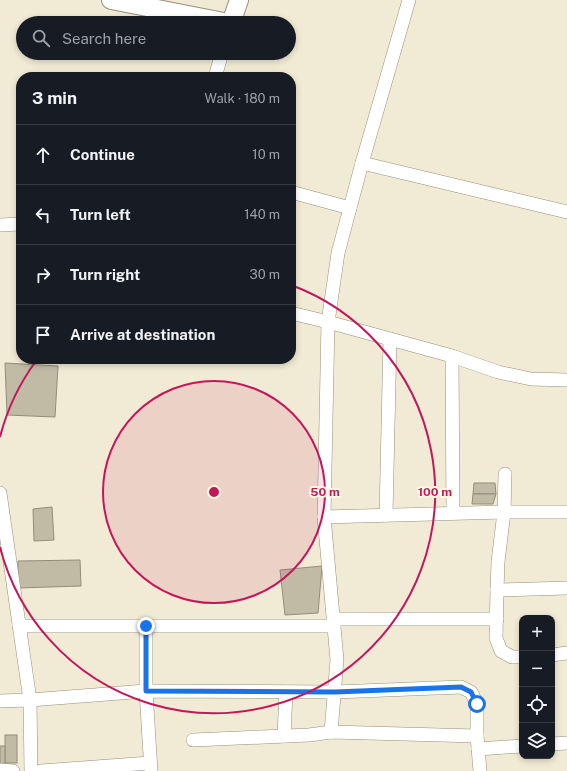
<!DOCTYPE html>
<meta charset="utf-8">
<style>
:root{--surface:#171b24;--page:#242831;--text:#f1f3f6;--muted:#9ea1a6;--line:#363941}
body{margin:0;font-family:"Public Sans",sans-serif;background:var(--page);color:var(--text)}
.controls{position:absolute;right:12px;bottom:12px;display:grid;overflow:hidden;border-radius:8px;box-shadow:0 2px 6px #0003}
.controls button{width:36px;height:36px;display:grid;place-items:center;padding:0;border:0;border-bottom:1px solid var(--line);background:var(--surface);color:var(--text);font:20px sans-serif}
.stop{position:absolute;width:12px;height:12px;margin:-9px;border:3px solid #1a73e8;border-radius:50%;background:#fff}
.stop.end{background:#1a73e8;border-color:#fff;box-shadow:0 1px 4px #0008}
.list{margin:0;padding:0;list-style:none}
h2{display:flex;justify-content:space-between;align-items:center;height:52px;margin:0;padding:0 16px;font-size:17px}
h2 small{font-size:13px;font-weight:400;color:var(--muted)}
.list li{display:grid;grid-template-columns:26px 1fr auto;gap:12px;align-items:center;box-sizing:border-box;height:60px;padding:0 16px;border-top:1px solid var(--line)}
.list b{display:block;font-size:15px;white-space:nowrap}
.list em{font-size:13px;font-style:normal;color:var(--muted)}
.icon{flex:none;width:22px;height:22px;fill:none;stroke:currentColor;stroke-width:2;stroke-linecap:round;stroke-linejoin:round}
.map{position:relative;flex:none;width:567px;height:771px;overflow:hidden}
.search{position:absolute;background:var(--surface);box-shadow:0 2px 6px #0003;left:16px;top:16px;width:280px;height:44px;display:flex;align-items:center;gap:10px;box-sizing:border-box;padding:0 14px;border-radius:22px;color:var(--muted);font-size:15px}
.panel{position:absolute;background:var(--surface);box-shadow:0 2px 6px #0003;left:16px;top:72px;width:280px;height:292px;border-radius:16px}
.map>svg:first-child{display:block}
.building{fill:#c1bba6;stroke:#928d79}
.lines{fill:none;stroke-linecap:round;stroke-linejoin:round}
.street-casing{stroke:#96907c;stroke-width:14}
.secondary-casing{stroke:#96907c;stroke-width:20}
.street{stroke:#fff;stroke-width:13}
.secondary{stroke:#fff;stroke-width:18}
.route{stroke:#1a73e8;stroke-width:5}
.ring{fill:none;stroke:#c2185b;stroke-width:2}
.centre{fill:#c2185b;stroke:#fff8e3;stroke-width:2}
.ring-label{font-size:12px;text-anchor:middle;font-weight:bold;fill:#c2185b;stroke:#fff8e3;stroke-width:4;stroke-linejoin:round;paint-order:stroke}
</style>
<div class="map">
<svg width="567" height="771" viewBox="0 0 567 771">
<rect width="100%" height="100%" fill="#f1ebd5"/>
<g class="building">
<path d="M5,363l53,3 -3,51 -48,-2z"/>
<path d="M474,483h21l1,11h-23z"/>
<path d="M473,494h23l-3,10h-21z"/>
<path d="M52,507l2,33 -20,1 -1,-32z"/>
<path d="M80,560l1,26 -63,2v-27z"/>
<path d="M322,566l-4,47 -33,2 -5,-45z"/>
<rect x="5" y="735" width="12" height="28"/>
<path d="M0,746h5v17l-5,1z"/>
</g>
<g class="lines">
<defs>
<g id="street">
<path d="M215,77l7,-24"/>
<path d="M362,163l205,49"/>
<path d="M291,192l59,16"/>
<path d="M0,225l21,-1"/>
<path d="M291,313l37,9 124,34 46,16 33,7 36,1"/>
<path d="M452,356l1,157"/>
<path d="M505,474l-1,38 -6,50 -1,28 -1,48 5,13 11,6h10"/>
<path d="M0,493l30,207 1,71"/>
<path d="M386,515l4,-176"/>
<path d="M324,517l180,-5h63"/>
<path d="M497,590l70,-2"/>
<path d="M334,619h163"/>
<path d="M19,626h315"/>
<path d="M146,626v65l5,80"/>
<path d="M552,655l15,-2"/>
<path d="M0,701l30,-1 116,-9 189,1 126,-5 10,5 6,12v32l3,35"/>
<path d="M331,732l6,-72 -13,-143 4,-195 10,-69 24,-90 47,-163"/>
<path d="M284,736l2,-44"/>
<path d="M193,740l116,-5 22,-3 146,4"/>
<path d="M552,744l15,-1"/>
<path d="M478,749l44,-3"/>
<path d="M0,770l13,1"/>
<path d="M41,771l109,-8"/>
</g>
<g id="secondary">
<path d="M111,0l118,23"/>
<path d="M231,23l8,-23"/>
</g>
</defs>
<use href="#street" class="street-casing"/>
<use href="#secondary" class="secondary-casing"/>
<use href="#street" class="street"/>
<use href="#secondary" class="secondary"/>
</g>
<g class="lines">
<path class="route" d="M146,626v65l189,1 126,-5 10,5 6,12"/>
</g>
<circle cx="214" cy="492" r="111" fill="#c2185b" fill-opacity=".12"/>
<g class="ring">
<circle cx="214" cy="492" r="111"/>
<path d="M0 437A221 221 0 0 1 36 361M291 285A221 221 0 1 1 0 547"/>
</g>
<circle cx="214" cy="492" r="6" class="centre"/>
<g class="ring-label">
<text x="325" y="496">50 m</text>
<text x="435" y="496">100 m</text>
</g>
</svg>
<div class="controls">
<button>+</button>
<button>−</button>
<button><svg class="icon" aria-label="locate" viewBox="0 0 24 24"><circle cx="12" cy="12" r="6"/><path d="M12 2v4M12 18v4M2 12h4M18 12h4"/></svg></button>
<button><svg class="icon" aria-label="layers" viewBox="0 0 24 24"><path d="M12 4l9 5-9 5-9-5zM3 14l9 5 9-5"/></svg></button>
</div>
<div class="stop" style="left:477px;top:704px"></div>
<div class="stop end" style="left:146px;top:626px"></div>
<div class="search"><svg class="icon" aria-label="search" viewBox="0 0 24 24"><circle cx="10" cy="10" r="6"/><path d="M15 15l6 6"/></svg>Search here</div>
<section class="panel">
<h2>3 min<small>Walk · 180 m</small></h2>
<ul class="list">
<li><svg class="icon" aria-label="ahead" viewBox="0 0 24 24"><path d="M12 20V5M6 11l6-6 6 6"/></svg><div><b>Continue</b></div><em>10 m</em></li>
<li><svg class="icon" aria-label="left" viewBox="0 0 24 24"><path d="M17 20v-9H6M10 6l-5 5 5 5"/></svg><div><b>Turn left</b></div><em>140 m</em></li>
<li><svg class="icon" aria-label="right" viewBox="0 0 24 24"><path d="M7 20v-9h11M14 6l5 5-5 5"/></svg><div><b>Turn right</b></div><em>30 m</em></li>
<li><svg class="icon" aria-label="arrive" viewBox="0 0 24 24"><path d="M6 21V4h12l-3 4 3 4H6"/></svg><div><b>Arrive at destination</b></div></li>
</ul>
</section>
</div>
